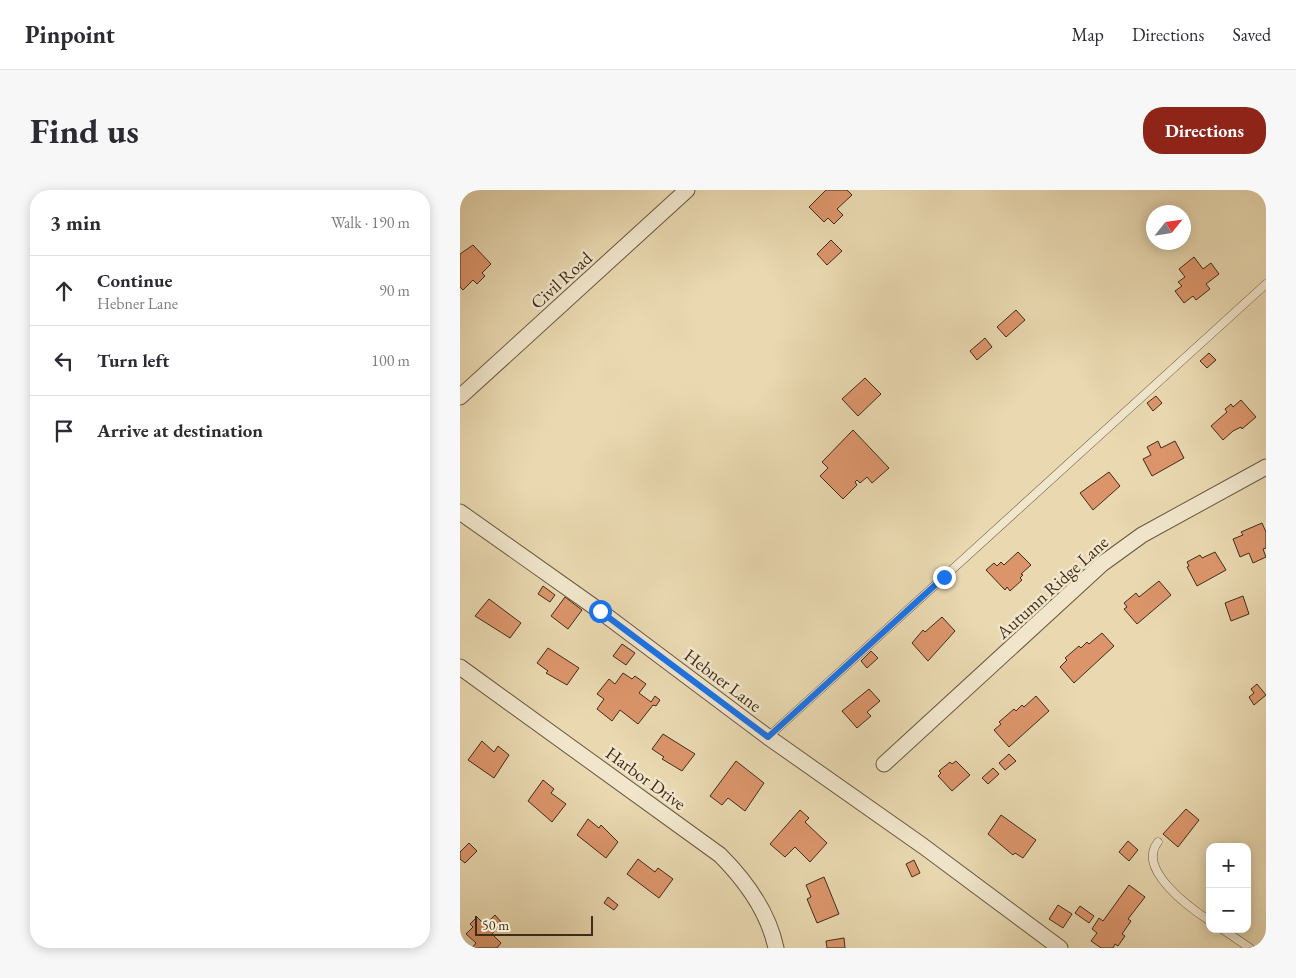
<!DOCTYPE html>
<meta charset="utf-8">
<style>
:root{--surface:#fff;--page:#f7f7f7;--text:#2b2b33;--muted:#7c7c81;--line:#e1e1e2;--accent:#8f2418}
body{margin:0;font-family:"EB Garamond",serif;background:var(--page);color:var(--text)}
.controls{position:absolute;right:15px;bottom:15px;display:grid;overflow:hidden;border-radius:10px;box-shadow:0 2px 12px #0003}
.controls button{width:45px;height:45px;display:grid;place-items:center;padding:0;border:0;border-bottom:1px solid var(--line);background:var(--surface);color:var(--text);font:25px sans-serif}
.compass{position:absolute;left:686px;top:15px;width:45px;height:45px;border-radius:50%;background:var(--surface);box-shadow:0 2px 12px #0003;rotate:60deg}
.scale{position:absolute;left:15px;bottom:12px;width:118px;box-sizing:border-box;padding-left:5px;border:2px solid #3f2d1a;border-top:0;font-size:14px;line-height:18px;white-space:nowrap;color:#3f2d1a;-webkit-text-stroke:4px #f1e6cc;paint-order:stroke}
.stop{position:absolute;width:15px;height:15px;margin:-11px;border:4px solid #1a73e8;border-radius:50%;background:#fff}
.stop.end{background:#1a73e8;border-color:#fff;box-shadow:0 1px 5px #0008}
.list{margin:0;padding:0;list-style:none}
h2{display:flex;justify-content:space-between;align-items:center;height:65px;margin:0;padding:0 20px;font-size:21px}
h2 small{font-size:16px;font-weight:400;color:var(--muted)}
.list li{display:grid;grid-template-columns:32px 1fr auto;gap:15px;align-items:center;box-sizing:border-box;height:70px;padding:0 20px;border-top:1px solid var(--line)}
.list b{display:block;font-size:19px;white-space:nowrap}
.list p{margin:0;font-size:16px;white-space:nowrap;color:var(--muted)}
.list em{font-size:16px;font-style:normal;color:var(--muted)}
.icon{flex:none;width:28px;height:28px;fill:none;stroke:currentColor;stroke-width:2;stroke-linecap:round;stroke-linejoin:round}
.map{position:relative;flex:none;width:806px;height:758px;overflow:hidden;border-radius:20px}
header{display:flex;align-items:center;gap:30px;box-sizing:border-box;height:70px;padding:0 25px;background:var(--surface);border-bottom:1px solid var(--line)}
header strong{font-size:24px}
nav{display:flex;gap:28px;margin-inline-start:auto;font-size:18px}
.intro{display:flex;align-items:center;justify-content:space-between;box-sizing:border-box;height:120px;padding:0 30px}
h1{margin:0;font-size:35px}
.button{padding:12px 22px;border-radius:20px;background:var(--accent);color:#fff;font-size:18px;font-weight:700}
main{display:flex;gap:30px;padding:0 30px}
aside{flex:1;background:var(--surface);border-radius:20px;box-shadow:0 2px 12px #0003}
.map>svg:first-child{display:block}
.building{fill:#dc956b;stroke:#3f2d1a}
.lines{fill:none;stroke-linecap:round;stroke-linejoin:round}
.service-casing{stroke:#6a5840;stroke-width:9}
.minor-casing{stroke:#6a5840;stroke-width:17}
.service{stroke:#f1e6cc;stroke-width:8}
.minor{stroke:#f1e6cc;stroke-width:15}
.route{stroke:#1a73e8;stroke-width:6}
.labels{text-anchor:middle;dominant-baseline:central;stroke-width:5;stroke-linejoin:round;paint-order:stroke}
.street-label{font-size:18px;fill:#3f2d1a;stroke:#f1e6cc}
</style>
<header>
<strong>Pinpoint</strong>
<nav><a>Map</a><a>Directions</a><a>Saved</a></nav>
</header>
<div class="intro"><h1>Find us</h1><a class="button">Directions</a></div>
<main>
<aside>
<h2>3 min<small>Walk · 190 m</small></h2>
<ul class="list">
<li><svg class="icon" aria-label="ahead" viewBox="0 0 24 24"><path d="M12 20V5M6 11l6-6 6 6"/></svg><div><b>Continue</b><p>Hebner Lane</p></div><em>90 m</em></li>
<li><svg class="icon" aria-label="left" viewBox="0 0 24 24"><path d="M17 20v-9H6M10 6l-5 5 5 5"/></svg><div><b>Turn left</b></div><em>100 m</em></li>
<li><svg class="icon" aria-label="arrive" viewBox="0 0 24 24"><path d="M6 21V4h12l-3 4 3 4H6"/></svg><div><b>Arrive at destination</b></div></li>
</ul>
</aside>
<div class="map">
<svg width="806" height="758" viewBox="0 0 806 758">
<rect width="100%" height="100%" fill="#e9d8b0"/>
<filter id="stains"><feTurbulence type="fractalNoise" baseFrequency=".004" numOctaves="4"/><feColorMatrix values="0 0 0 0 .2 0 0 0 0 .09 0 0 0 0 .02 0 0 0 .5 -.17"/></filter>
<radialGradient id="worn" r=".72"><stop offset=".6" stop-color="#630" stop-opacity="0"/><stop offset="1" stop-color="#630" stop-opacity=".3"/></radialGradient>
<g class="building">
<path d="M366,0h21l5,5 -15,14 6,6 -9,9 -6,-6 -4,4 -15,-15z"/>
<path d="M371,50l11,11 -15,14 -10,-11z"/>
<path d="M13,55l18,19 -9,9 3,3 -8,8 -4,-4 -10,10 -3,-3v-33z"/>
<path d="M734,67l9,12 8,-6 8,11 -13,10 4,5 -14,11 -3,-4 -9,7 -9,-12 7,-5 -4,-4 7,-5 -6,-8z"/>
<path d="M556,120l9,10 -19,17 -9,-10z"/>
<path d="M525,148l7,9 -15,13 -7,-9z"/>
<path d="M749,163l7,7 -9,8 -7,-7z"/>
<path d="M405,188l16,16 -23,22 -16,-17z"/>
<path d="M696,206l6,7 -9,8 -6,-8z"/>
<path d="M781,210l15,17 -14,12 -1,-2 -8,4 -10,9 -12,-14 16,-14 -2,-3 6,-5 2,3z"/>
<path d="M393,240l36,38 -17,15 -5,-6 -7,6 -3,-3 -2,2 2,3 -14,14 -23,-23 8,-8 -6,-6z"/>
<path d="M698,251l3,7 14,-7 9,17 -32,18 -9,-17 8,-4 -4,-8z"/>
<path d="M649,282l11,14 -27,24 -13,-17z"/>
<path d="M802,333l4,9v16l-3,1 3,8 -13,6 -4,-10 -9,4 -7,-18 10,-4 -2,-3z"/>
<path d="M558,362l13,13 -10,9 2,1 -3,3 2,2 -12,11 -3,-4 -2,3 -19,-20 8,-7 3,3 4,-4 3,3z"/>
<path d="M755,362l11,18 -29,16 -10,-19 2,-1 -2,-4 13,-7 2,3z"/>
<path d="M699,391l12,14 -34,29 -13,-15 3,-2 -3,-4 12,-10 3,4z"/>
<path d="M83,396l12,9 -5,7 -12,-8z"/>
<path d="M783,406l6,18 -18,7 -6,-18z"/>
<path d="M105,407l17,13 -14,19 -17,-13z"/>
<path d="M29,409l32,24 -11,15 -35,-22z"/>
<path d="M482,427l13,14 -27,30 -16,-18 11,-13 2,2z"/>
<path d="M642,443l12,13 -40,37 -14,-16 7,-7 -2,-2 14,-12 2,2 6,-6 2,2z"/>
<path d="M162,454l13,9 -9,12 -13,-9z"/>
<path d="M88,458l31,20 -12,17 -21,-12 2,-2 -11,-8z"/>
<path d="M411,461l7,7 -11,10 -6,-7z"/>
<path d="M163,483l9,6 3,-3 11,8 -7,9 12,9 4,-6 5,4 -4,6 -3,-1 -15,19 -18,-14 -8,11 -15,-12 7,-10 -7,-5 12,-15 6,5z"/>
<path d="M797,494l9,11 -12,10 -5,-8 5,-4 -3,-4z"/>
<path d="M409,499l11,12 -13,11 4,4 -14,12 -15,-17z"/>
<path d="M576,506l13,15 -40,36 -15,-17 7,-6 -2,-2 15,-13 2,2 6,-6 2,2z"/>
<path d="M203,544l32,20 -13,17 -20,-12 2,-2 -12,-8z"/>
<path d="M22,551l12,11 4,-6 11,9 -15,23 -26,-18z"/>
<path d="M549,564l7,7 -11,9 -6,-7z"/>
<path d="M276,571l28,22 -19,28 -17,-13 -6,7 -12,-9z"/>
<path d="M496,571l14,14 -18,16 -14,-15 3,-3 -2,-2 11,-9 2,2z"/>
<path d="M533,578l6,6 -11,10 -6,-6z"/>
<path d="M83,590l11,9 -3,4 15,11 -14,18 -24,-21z"/>
<path d="M726,619l13,11 -21,27 -15,-13z"/>
<path d="M340,620l9,8 -4,4 22,21 -17,19 -15,-15 -10,10 -15,-13z"/>
<path d="M541,625l35,25 -13,18 -8,-5 -2,2 -25,-21z"/>
<path d="M128,629l11,9 2,-3 17,17 -12,16 -29,-23z"/>
<path d="M668,651l10,9 -9,11 -10,-9z"/>
<path d="M9,653l8,8 -12,12 -5,-4v-7z"/>
<path d="M178,669l17,13 3,-4 15,11 -14,19 -32,-24z"/>
<path d="M454,670l6,13 -8,4 -6,-13z"/>
<path d="M364,687l15,37 -22,9 -10,-24 4,-2 -5,-12z"/>
<path d="M669,695l16,12 -17,22 3,2 -9,13 3,2 -7,10 -3,-2 -2,4h-12l-10,-7 6,-8 -5,-4 7,-11 4,3z"/>
<path d="M148,707l10,8 -4,5 -10,-7z"/>
<path d="M598,715l14,9 -9,14 -14,-9z"/>
<path d="M620,716l14,10 -5,7 -14,-10z"/>
<path d="M35,725l7,8 -10,11 9,9 -4,5h-25l4,-5 -10,-9 7,-7 -3,-3 7,-7 8,8z"/>
<path d="M384,748l1,10h-18l-1,-7z"/>
</g>
<g class="lines">
<defs>
<g id="service">
<path d="M308,547l498,-453"/>
<path d="M698,652c-22,27 32,66 52,79"/>
<path d="M762,739l28,19"/>
</g>
<g id="minor">
<path d="M0,207l227,-207"/>
<path d="M0,322l140,99 168,126 155,109 137,102"/>
<path d="M0,477l260,188c26,26 48,56 56,93"/>
<path d="M424,574l218,-200 40,-29 124,-68"/>
</g>
</defs>
<use href="#service" class="service-casing"/>
<use href="#minor" class="minor-casing"/>
<use href="#service" class="service"/>
<use href="#minor" class="minor"/>
</g>
<g class="lines">
<path class="route" d="M140,421l168,126 176,-160"/>
</g>
<g class="labels">
<g class="street-label">
<text transform="translate(101 90) rotate(-42)">Civil Road</text>
<text transform="translate(592 397) rotate(-42)">Autumn Ridge Lane</text>
<text transform="translate(263 490) rotate(37)">Hebner Lane</text>
<text transform="translate(186 588) rotate(36)">Harbor Drive</text>
</g>
</g>
<rect width="100%" height="100%" filter="url(#stains)"/>
<rect width="100%" height="100%" fill="url(#worn)"/>
</svg>
<div class="controls">
<button>+</button>
<button>−</button>
</div>
<svg class="compass" viewBox="-18 -18 36 36"><path d="M0-13l5 13h-10z" fill="#e53935"/><path d="M0 13l5-13h-10z" fill="#7c7c81"/></svg>
<div class="scale">50 m</div>
<div class="stop" style="left:140px;top:421px"></div>
<div class="stop end" style="left:484px;top:387px"></div>
</div>
</main>
